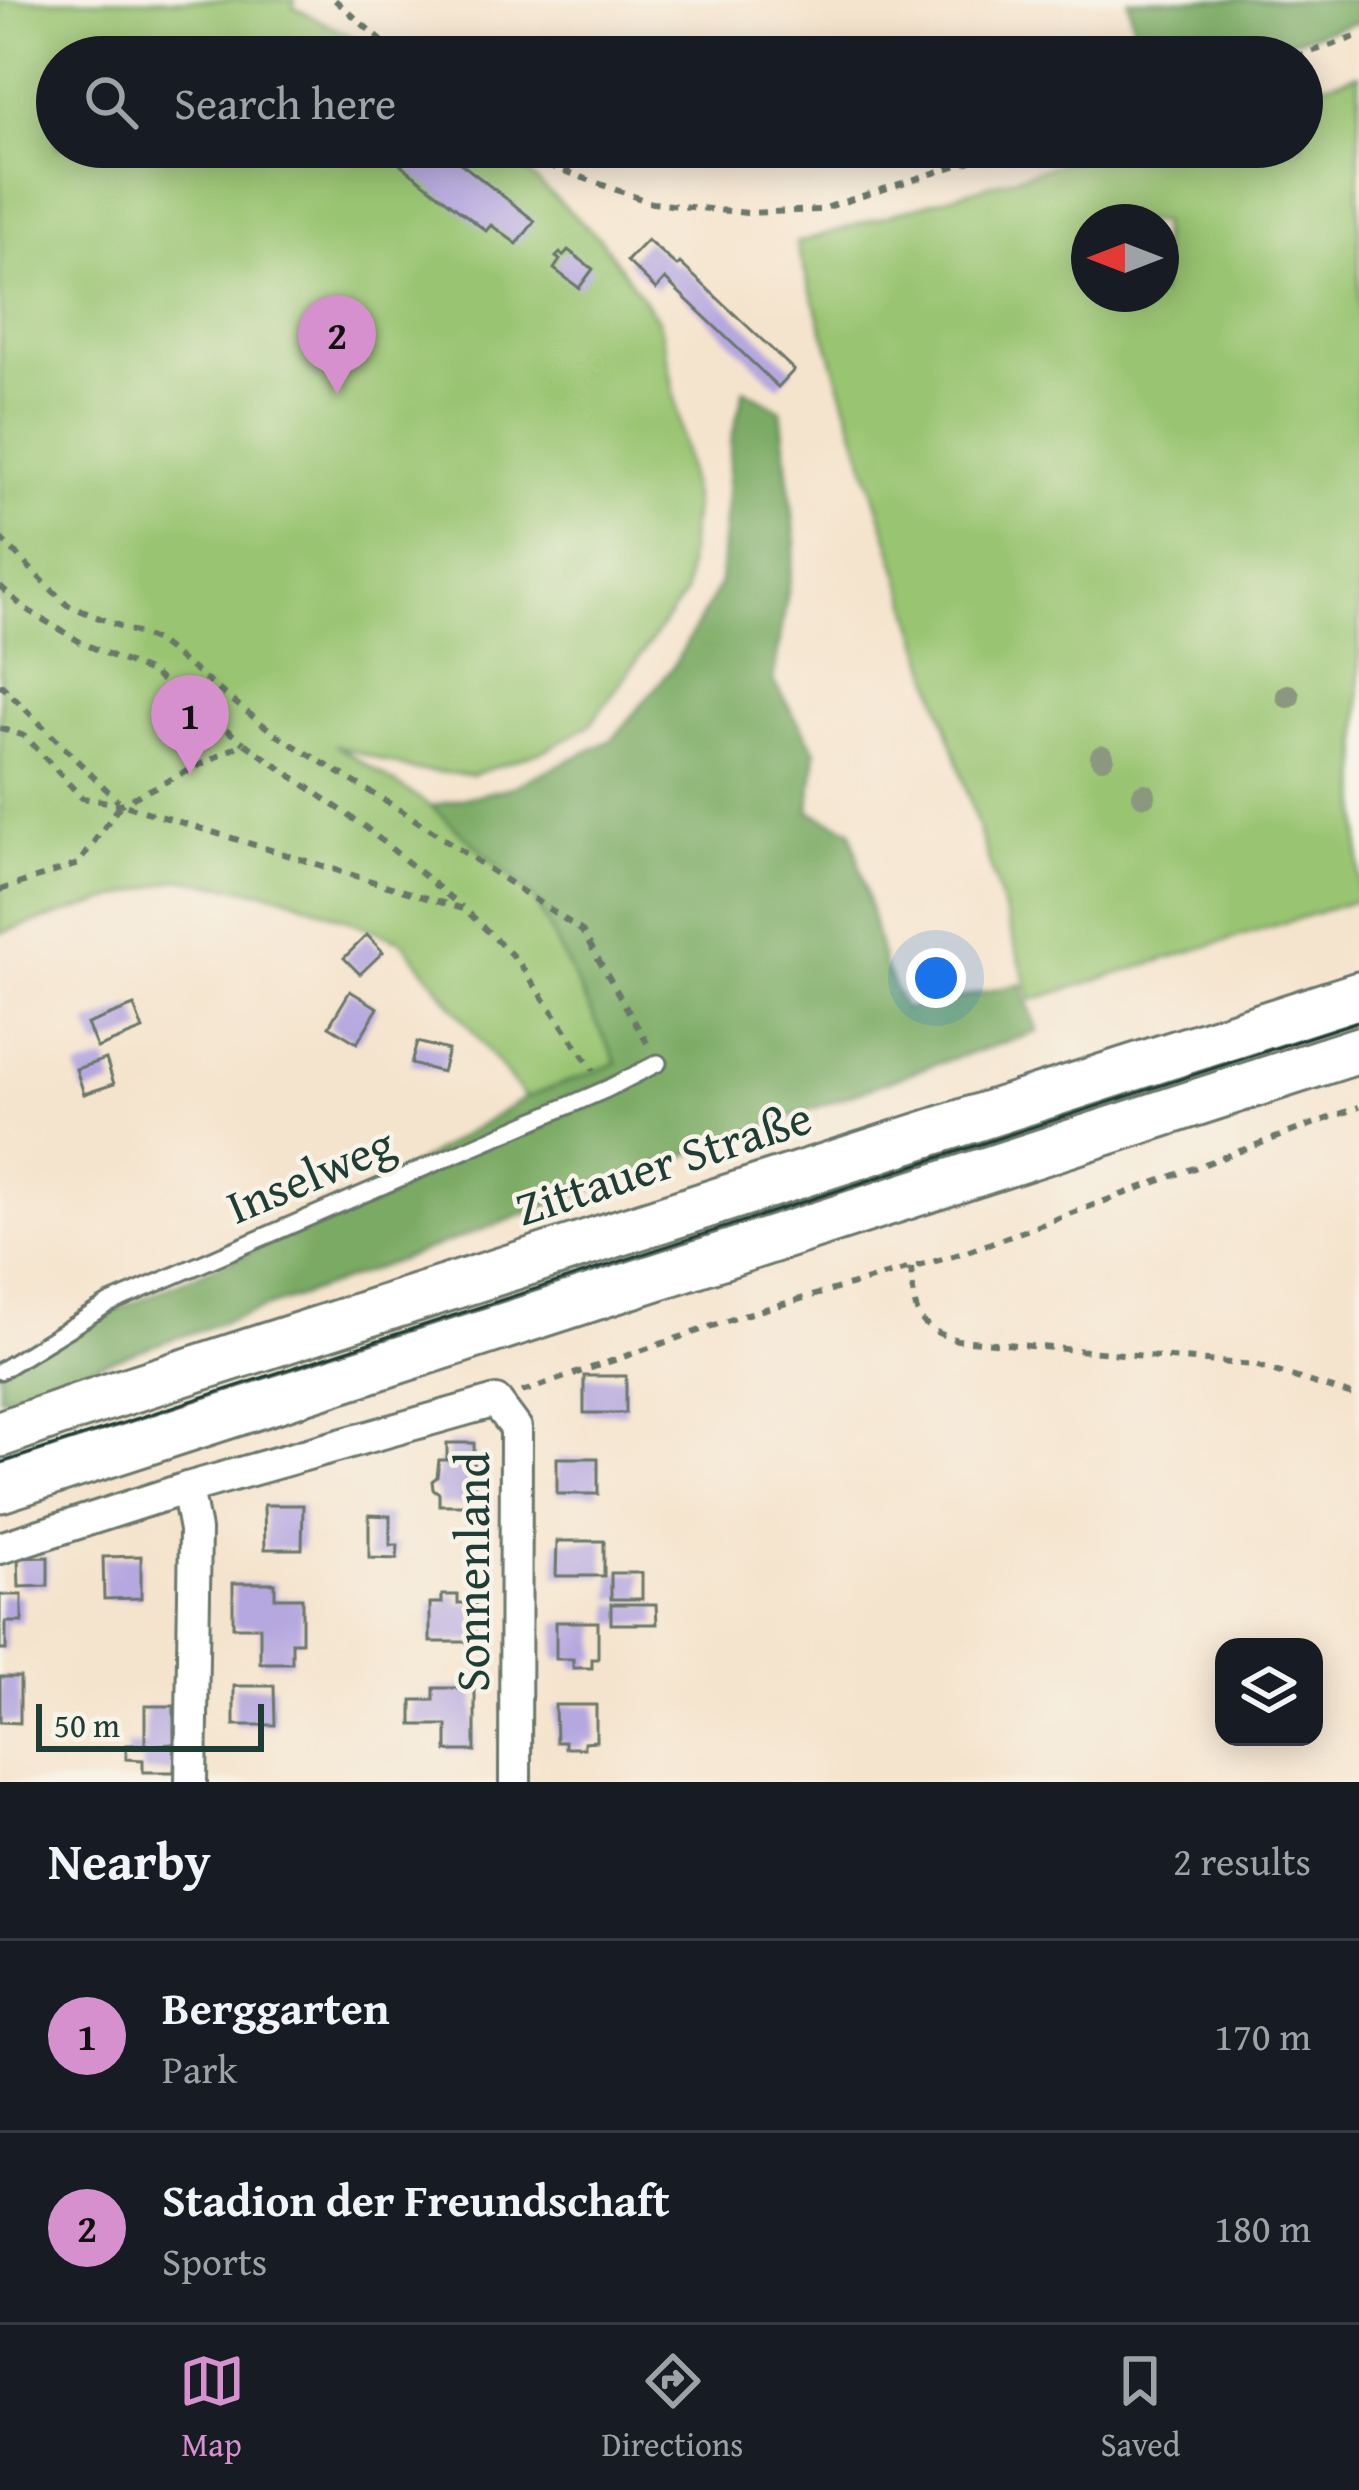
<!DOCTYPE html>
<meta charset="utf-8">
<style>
:root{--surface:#171b24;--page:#20242c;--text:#f1f3f6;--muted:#9ea1a6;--line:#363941;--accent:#d690ce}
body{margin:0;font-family:"Gentium Book Plus",serif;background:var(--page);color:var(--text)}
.controls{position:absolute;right:36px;bottom:36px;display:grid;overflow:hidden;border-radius:24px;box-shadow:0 6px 30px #0003}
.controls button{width:108px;height:108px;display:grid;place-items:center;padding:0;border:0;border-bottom:3px solid var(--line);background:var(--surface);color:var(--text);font:60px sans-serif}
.compass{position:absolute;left:1071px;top:204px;width:108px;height:108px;border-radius:50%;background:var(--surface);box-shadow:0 6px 30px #0003;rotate:270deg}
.scale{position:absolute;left:36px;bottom:30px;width:228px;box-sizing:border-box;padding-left:12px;border:6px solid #1f3d34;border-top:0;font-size:33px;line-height:42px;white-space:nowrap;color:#1f3d34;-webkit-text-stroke:9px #f7f3e8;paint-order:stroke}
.you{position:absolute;left:936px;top:978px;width:42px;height:42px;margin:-30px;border:9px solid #fff;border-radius:50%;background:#1a73e8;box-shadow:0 0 0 18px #1a73e833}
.badge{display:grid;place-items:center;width:78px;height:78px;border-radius:50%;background:var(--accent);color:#111;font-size:39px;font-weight:700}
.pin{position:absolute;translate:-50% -99px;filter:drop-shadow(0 3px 6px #0008)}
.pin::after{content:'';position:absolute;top:63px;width:42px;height:36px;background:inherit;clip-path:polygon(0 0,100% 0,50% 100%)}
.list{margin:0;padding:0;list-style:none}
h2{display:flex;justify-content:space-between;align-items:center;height:156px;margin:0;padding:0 48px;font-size:51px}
h2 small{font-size:39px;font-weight:400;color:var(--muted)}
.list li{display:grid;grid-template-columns:78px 1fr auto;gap:36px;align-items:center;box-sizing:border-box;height:192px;padding:0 48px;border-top:3px solid var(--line)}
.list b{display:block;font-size:45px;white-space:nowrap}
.list p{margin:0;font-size:39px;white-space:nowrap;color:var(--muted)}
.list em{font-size:39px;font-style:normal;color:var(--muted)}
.icon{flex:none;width:66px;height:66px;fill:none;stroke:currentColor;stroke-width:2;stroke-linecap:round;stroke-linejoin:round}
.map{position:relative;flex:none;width:1359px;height:1782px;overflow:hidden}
.search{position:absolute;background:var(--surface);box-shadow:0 6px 30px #0003;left:36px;right:36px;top:36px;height:132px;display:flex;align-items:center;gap:30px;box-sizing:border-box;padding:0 42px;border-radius:66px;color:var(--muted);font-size:45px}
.sheet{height:540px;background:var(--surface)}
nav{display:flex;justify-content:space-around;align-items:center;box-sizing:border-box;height:168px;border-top:3px solid var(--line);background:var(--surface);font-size:33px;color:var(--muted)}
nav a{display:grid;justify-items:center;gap:6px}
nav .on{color:var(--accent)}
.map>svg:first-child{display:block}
.green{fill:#99c471;stroke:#5c8052;stroke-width:3;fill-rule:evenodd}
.forest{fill:#7aaa63;stroke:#4c744c;stroke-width:3}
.building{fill:#b5a7df}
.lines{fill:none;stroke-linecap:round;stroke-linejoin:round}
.service-casing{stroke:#6a776a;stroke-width:21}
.minor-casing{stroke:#6a776a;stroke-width:36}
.primary-casing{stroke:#6a776a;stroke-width:51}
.path{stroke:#6a776a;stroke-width:6;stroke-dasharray:9 9;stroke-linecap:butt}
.service{stroke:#fff;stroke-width:15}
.minor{stroke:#fff;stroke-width:30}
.primary{stroke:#fff;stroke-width:45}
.tram{stroke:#1f3d34;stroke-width:3}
.tree{fill:#8c977f}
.labels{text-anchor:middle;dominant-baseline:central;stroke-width:9;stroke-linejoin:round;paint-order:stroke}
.street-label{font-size:48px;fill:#1f3d34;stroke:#f7f3e8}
</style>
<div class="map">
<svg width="1359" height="1782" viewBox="0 0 1359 1782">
<rect width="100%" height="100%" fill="#f7f3e8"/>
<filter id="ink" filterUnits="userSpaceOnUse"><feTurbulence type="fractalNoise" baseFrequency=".00833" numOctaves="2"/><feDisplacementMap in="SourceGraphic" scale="24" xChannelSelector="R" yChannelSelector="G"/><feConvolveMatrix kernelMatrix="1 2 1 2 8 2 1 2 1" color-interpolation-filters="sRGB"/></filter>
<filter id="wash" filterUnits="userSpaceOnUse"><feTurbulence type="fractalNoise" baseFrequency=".004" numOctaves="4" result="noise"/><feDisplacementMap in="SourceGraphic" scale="48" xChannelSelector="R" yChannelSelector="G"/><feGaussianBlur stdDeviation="2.7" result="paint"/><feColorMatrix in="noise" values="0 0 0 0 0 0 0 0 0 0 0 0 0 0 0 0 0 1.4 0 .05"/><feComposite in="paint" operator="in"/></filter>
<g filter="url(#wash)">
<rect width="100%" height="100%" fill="#f5e4cd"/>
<g class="green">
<path d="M0,0h295l-2,7 63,32 23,18h-322v90h437l37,29 69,63 59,82 10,44 25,138 -9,91 -95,131 -42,24 -76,26 -59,-5 -78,-25 96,61 102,91 84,166 -92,35 -123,-157 -119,-46 -104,-16 -179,54z"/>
<path d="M1359,74v826l-327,100 -236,-757 320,-96h186v-56zM1089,222h72v72h-72z"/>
</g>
<g class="forest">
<path d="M1128,0h231v22l-129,35h-90z"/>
<path d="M744,389l37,21 15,133 -23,138 43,70 -7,60 42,19 33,135 20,44 118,-25 16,48 -114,36 -618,226 -306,104v-37l317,-139 208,-124 92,-35 -84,-166 -102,-91 81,-19 101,-48 60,-72 47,-83 11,-142z"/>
</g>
<g id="blocks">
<g class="building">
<path d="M378,147h62l95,74 -18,23 -26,-19 -5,6z"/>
<path d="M647,240l30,26 3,-3 114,107 -16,17 -113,-108 -9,10 -29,-28z"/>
<path d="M568,250l25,19 -14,19 -25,-19 6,-9 -4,-3 4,-4 3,3z"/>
<path d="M367,935l16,17 -23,22 -16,-16z"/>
<path d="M350,991l28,17 -21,35 -28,-17z"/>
<path d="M134,1006l9,24 -46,18 -10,-24z"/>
<path d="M417,1042l31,8 -6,22 -31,-8z"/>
<path d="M106,1059l8,25 -30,10 -8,-25z"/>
<rect x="584" y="1376" width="42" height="37"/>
<path d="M447,1443h27l1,62h-36v-12l-6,-4 -1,-8 5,-4 2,-17h8z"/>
<rect x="557" y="1458" width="41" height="36"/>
<path d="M264,1505h39l-1,44h-37z"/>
<path d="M369,1515l21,1v29h8l-1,14 -28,-1z"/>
<path d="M557,1541h47v35h-48z"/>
<path d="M141,1556v42l-37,1 -1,-42z"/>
<path d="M48,1557v29l-29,1 -1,-29z"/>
<rect x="611" y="1573" width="31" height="26"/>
<path d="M233,1583h42v15h27v44h-10v21h-32v-36h-27z"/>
<path d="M0,1595h22v27h-16v28h-6z"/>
<path d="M442,1595h16v8h17v39h-45v-39h12z"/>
<path d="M611,1604h45l1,20h-46z"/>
<path d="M556,1622h42v37h-6v9h-19v-9h-17z"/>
<path d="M0,1677h20v46l-20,-1z"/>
<path d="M234,1686h40l1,39h-41z"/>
<path d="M434,1688h41v63h-28v-26h-35v-25h22z"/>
<path d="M555,1705h41v36l-12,1v6h-19v-6h-9z"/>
<path d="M145,1706h29v38l-17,1h18l-1,27h-31v-12l-17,-1v-14h19z"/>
</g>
</g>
</g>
<g filter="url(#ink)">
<use href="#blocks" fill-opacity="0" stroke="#6a776a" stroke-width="3"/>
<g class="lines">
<defs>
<path id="service" d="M0,1371l108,-67 499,-215 51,-26"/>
<g id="minor">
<path d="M187,1488l8,42 -4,252"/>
<path d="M0,1548l187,-60 309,-87 20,27 -1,354"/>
</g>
<g id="primary">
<path d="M0,1434l77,-27 1282,-412"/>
<path d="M0,1489l1359,-439"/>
</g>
</defs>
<use href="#service" class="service-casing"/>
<use href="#minor" class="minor-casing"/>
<use href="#primary" class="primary-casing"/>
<g class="path">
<path d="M335,0l65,57"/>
<path d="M1295,57l64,-21"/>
<path d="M516,147l32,18 104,38 95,10 72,-3 195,-63"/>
<path d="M0,538l67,67 90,36 118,93 127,77 180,120 65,112"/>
<path d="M0,586l24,22 58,35 70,30 92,70"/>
<path d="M0,684l118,117"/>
<path d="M0,728l25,8 57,62 39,6 123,-61 120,83 98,81"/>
<path d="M0,890l78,-26 43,-60 345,106 51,50 77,111"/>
<path d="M911,1268c4,43 1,58 46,72l298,25 104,32"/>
<path d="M522,1392l222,-77 220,-62 395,-146"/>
</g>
<use href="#service" class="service"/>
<use href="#minor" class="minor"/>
<use href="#primary" class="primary"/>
<path class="tram" d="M0,1463l1359,-442"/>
</g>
<g class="tree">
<circle cx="1288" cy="696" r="12"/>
<circle cx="1102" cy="757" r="12"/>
<circle cx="1144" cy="795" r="12"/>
</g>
</g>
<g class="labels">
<g class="street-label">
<text transform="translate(663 1162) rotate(-18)">Zittauer Straße</text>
<text transform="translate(310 1174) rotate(-23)">Inselweg</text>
<text transform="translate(471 1572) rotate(-90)">Sonnenland</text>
</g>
</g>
</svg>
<div class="controls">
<button><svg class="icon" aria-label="layers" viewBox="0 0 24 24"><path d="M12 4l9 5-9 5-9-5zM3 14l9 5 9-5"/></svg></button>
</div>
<svg class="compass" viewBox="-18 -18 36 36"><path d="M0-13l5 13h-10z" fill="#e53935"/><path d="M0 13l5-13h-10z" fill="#9ea1a6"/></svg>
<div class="scale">50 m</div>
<div class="you"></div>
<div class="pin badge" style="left:190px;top:774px">1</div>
<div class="pin badge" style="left:337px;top:394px">2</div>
<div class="search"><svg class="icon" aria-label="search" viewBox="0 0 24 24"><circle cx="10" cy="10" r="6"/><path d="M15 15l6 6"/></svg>Search here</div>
</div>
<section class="sheet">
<h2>Nearby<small>2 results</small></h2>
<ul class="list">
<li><span class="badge">1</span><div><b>Berggarten</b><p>Park</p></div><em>170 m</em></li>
<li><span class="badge">2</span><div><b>Stadion der Freundschaft</b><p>Sports</p></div><em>180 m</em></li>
</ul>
</section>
<nav>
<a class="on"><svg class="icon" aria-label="map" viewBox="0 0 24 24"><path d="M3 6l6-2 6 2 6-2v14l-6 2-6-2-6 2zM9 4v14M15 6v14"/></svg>Map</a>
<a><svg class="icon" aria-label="directions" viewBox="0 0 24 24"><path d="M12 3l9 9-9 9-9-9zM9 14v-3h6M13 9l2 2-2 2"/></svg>Directions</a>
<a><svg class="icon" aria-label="saved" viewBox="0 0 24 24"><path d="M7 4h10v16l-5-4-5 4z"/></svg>Saved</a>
</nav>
